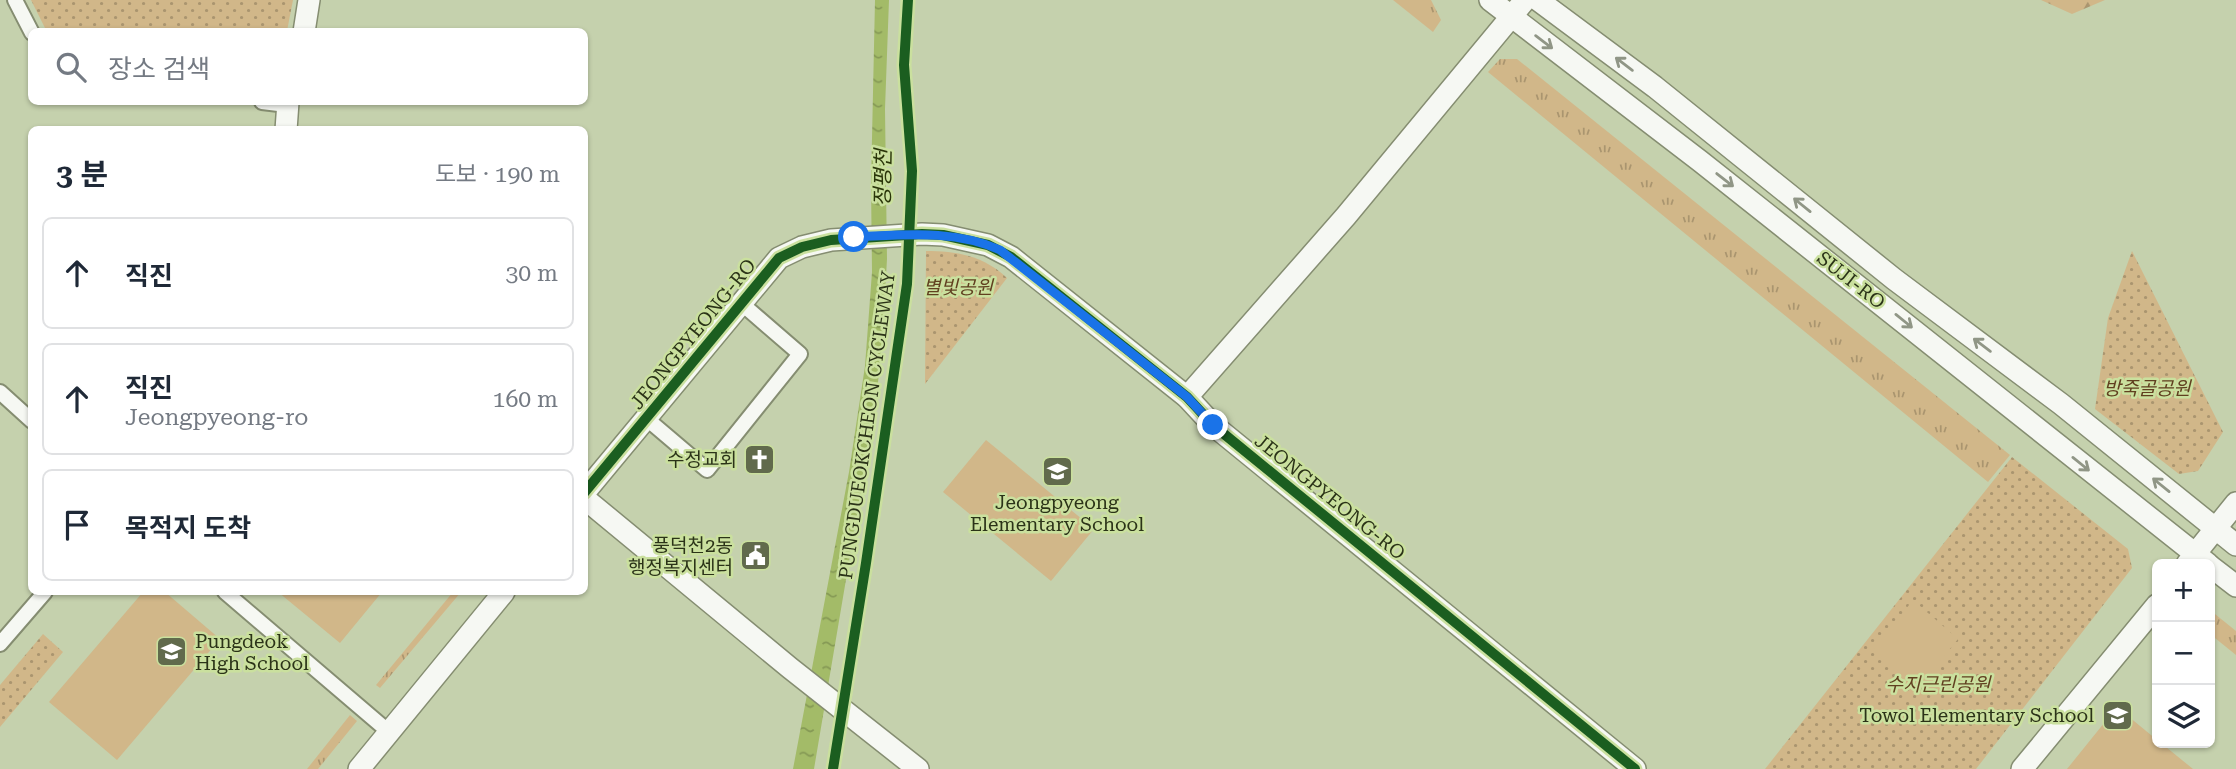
<!DOCTYPE html>
<html lang="ko">
<meta charset="utf-8">
<style>
:root{--surface:#fff;--page:#f6f6f7;--text:#1f2937;--muted:#747a83;--line:#e0e1e3}
body{margin:0;font-family:"Roboto Serif","Noto Sans KR",serif;background:var(--page);color:var(--text)}
.controls{position:absolute;right:21px;bottom:21px;display:grid;overflow:hidden;border-radius:10px;box-shadow:0 2px 5px #0004}
.controls button{width:63px;height:63px;display:grid;place-items:center;padding:0;border:0;border-bottom:2px solid var(--line);background:var(--surface);color:var(--text);font:35px sans-serif}
.stop{position:absolute;width:21px;height:21px;margin:-16px;border:5px solid #1a73e8;border-radius:50%;background:#fff}
.stop.end{background:#1a73e8;border-color:#fff;box-shadow:0 2px 7px #0008}
.list{margin:0;padding:0;list-style:none}
h2{display:flex;justify-content:space-between;align-items:center;height:91px;margin:0;padding:0 28px;font-size:30px}
h2 small{font-size:23px;font-weight:400;color:var(--muted)}
.list li{display:grid;grid-template-columns:46px 1fr auto;gap:21px;align-items:center;box-sizing:border-box;height:112px;margin:0 14px 14px;padding:0 14px;border:2px solid var(--line);border-radius:10px}
.list b{display:block;font-size:26px;white-space:nowrap}
.list p{margin:0;font-size:23px;white-space:nowrap;color:var(--muted)}
.list em{font-size:23px;font-style:normal;color:var(--muted)}
.icon{flex:none;width:38px;height:38px;fill:none;stroke:currentColor;stroke-width:2;stroke-linecap:round;stroke-linejoin:round}
.map{position:relative;flex:none;width:2236px;height:769px;overflow:hidden}
.search{position:absolute;background:var(--surface);box-shadow:0 2px 5px #0004;left:28px;top:28px;width:560px;height:77px;display:flex;align-items:center;gap:18px;box-sizing:border-box;padding:0 24px;border-radius:10px;color:var(--muted);font-size:26px}
.panel{position:absolute;background:var(--surface);box-shadow:0 2px 5px #0004;left:28px;top:126px;width:560px;height:469px;border-radius:10px}
.map>svg:first-child{display:block}
.grass{fill:url(#grass-tufts)}
.forest{fill:url(#forest-firs)}
.park{fill:url(#park-dots)}
.pitch{fill:#d1b789}
.water{fill:url(#water-ripples)}
.lines{fill:none;stroke-linecap:round;stroke-linejoin:round}
.street-casing{stroke:#858d71;stroke-width:18}
.secondary-casing{stroke:#858d71;stroke-width:24}
.street{stroke:#f6f8f3;stroke-width:14}
.secondary{stroke:#f6f8f3;stroke-width:21}
.cycleway-casing{stroke:#cae09e;stroke-width:15}
.cycleway{stroke:#1b5e20;stroke-width:10}
.oneway{stroke:#909686}
.route{stroke:#1a73e8;stroke-width:9}
.labels{text-anchor:middle;dominant-baseline:central;stroke-width:5;stroke-linejoin:round;paint-order:stroke}
.street-label{font-size:19px;fill:#2b3318;stroke:#cae09e}
.park-label{font-size:19px;font-style:italic;fill:#614020;stroke:#cae09e}
.poi-label{font-size:19px;fill:#2b3318;stroke:#cae09e;text-anchor:end}
.water-label{font-size:21px;font-style:italic;fill:#2a3509;stroke:#cae09e}
</style>
<div class="map">
<svg width="2236" height="769" viewBox="0 0 2236 769">
<defs>
<pattern id="grass-tufts" width="24" height="20" patternUnits="userSpaceOnUse" patternTransform="scale(1.75)"><rect width="24" height="20" fill="#d1b789"/><path d="M3 7l-1-3M5 7V3M7 7l1-3M15 17l-1-3M17 17v-4M19 17l1-3" fill="none" stroke="#aa956f"/></pattern>
<pattern id="forest-firs" width="22" height="20" patternUnits="userSpaceOnUse" patternTransform="scale(1.75)"><rect width="22" height="20" fill="#d1b789"/><path d="M5 1l3.5 6h-7zM16 11l3.5 6h-7z" fill="#aa956f"/></pattern>
<pattern id="park-dots" width="8" height="8" patternUnits="userSpaceOnUse" patternTransform="scale(1.75)"><rect width="8" height="8" fill="#d1b789"/><path d="M2 2h.1M6 6h.1" fill="none" stroke="#aa956f" stroke-width="1.8" stroke-linecap="round"/></pattern>
<pattern id="water-ripples" width="26" height="14" patternUnits="userSpaceOnUse" patternTransform="scale(1.75)"><rect width="26" height="14" fill="#a3bb68"/><path d="M2 4q2-2 4 0t4 0M15 11q2-2 4 0t4 0" fill="none" stroke="#859955"/></pattern>
</defs>
<rect width="100%" height="100%" fill="#c5d1ad"/>
<g class="grass">
<path d="M1393,0h38l10,20 -8,12z"/>
<path d="M1500,59h17l493,396 -22,27 -500,-410z"/>
<path d="M453,592h8l-81,96 -4,-3z"/>
<path d="M2210,610l26,21v24l-26,-21z"/>
<path d="M350,715l7,6 -39,48h-11z"/>
</g>
<path class="forest" d="M2041,0h64l-33,14z"/>
<g class="park">
<path d="M31,0h262l-6,31 -240,1z"/>
<path d="M926,251c31,0 58,5 81,27l-82,106z"/>
<path d="M2132,251l91,181 -25,39 -19,3 -84,-65 13,-91z"/>
<path d="M2012,457l116,92 4,19 -156,201h-211z"/>
<path d="M43,634l20,18 -63,75v-42z"/>
</g>
<g class="pitch">
<path d="M986,440l108,89 -43,52 -108,-89z"/>
<path d="M143,592h22l55,47 -103,121 -68,-58z"/>
<path d="M278,592h104l-42,51z"/>
<path d="M1913,600l45,39 -39,48 -45,-38z"/>
<path d="M2117,707l40,33v3h4l32,26h-126z"/>
</g>
<path class="water" d="M875,0h14l-4,109 2,150 -4,71 -6,63 -12,74 -51,302h-21l56,-297 16,-106 7,-94 -1,-88z"/>
<g class="lines">
<defs>
<g id="street">
<path d="M15,0l17,33"/>
<path d="M262,102l25,3"/>
<path d="M0,392l32,29"/>
<path d="M647,419l60,51 93,-116 -59,-51"/>
<path d="M225,592l164,140"/>
<path d="M0,644l45,-52"/>
</g>
<g id="secondary">
<path d="M1490,0l210,161 508,403"/>
<path d="M1538,0l117,87 239,192 167,125 175,141"/>
<path d="M304,32l5,-32"/>
<path d="M286,130l2,-28"/>
<path d="M1187,397l159,-181 179,-216"/>
<path d="M584,493l195,-235 23,-11 29,-7 91,-6 21,1 45,10 23,12 176,140 26,28 422,344"/>
<path d="M584,498l206,170 128,101"/>
<path d="M2187,564l49,-61"/>
<path d="M2210,566l26,20"/>
<path d="M359,769l145,-177"/>
<path d="M2022,769l135,-164"/>
</g>
</defs>
<use href="#street" class="street-casing"/>
<use href="#secondary" class="secondary-casing"/>
<use href="#street" class="street"/>
<use href="#secondary" class="secondary"/>
<defs>
<g id="cycleway">
<path d="M584,493l195,-235 23,-11 29,-7 91,-6 21,1 45,10 23,12 176,140 26,28 422,344"/>
<path d="M833,769l33,-206 41,-279 5,-113 -8,-106 4,-65"/>
</g>
</defs>
<use href="#cycleway" class="cycleway-casing"/>
<use href="#cycleway" class="cycleway"/>
</g>
<defs><path id="oneway-shaft" d="M-6 0H5M1.5-3L5.5 0L1.5 3" fill="none" stroke-width="1.6" stroke-linecap="round" stroke-linejoin="round" transform="scale(1.75)"/></defs>
<g class="oneway">
<use href="#oneway-shaft" transform="translate(1544 42) rotate(37)"/>
<use href="#oneway-shaft" transform="translate(1624 64) rotate(-143)"/>
<use href="#oneway-shaft" transform="translate(1725 180) rotate(38)"/>
<use href="#oneway-shaft" transform="translate(1802 205) rotate(-141)"/>
<use href="#oneway-shaft" transform="translate(1904 321) rotate(39)"/>
<use href="#oneway-shaft" transform="translate(1982 345) rotate(-143)"/>
<use href="#oneway-shaft" transform="translate(2081 464) rotate(39)"/>
<use href="#oneway-shaft" transform="translate(2161 485) rotate(-141)"/>
</g>
<g class="lines">
<path class="route" d="M854,237c50,-2 100,-8 146,13l187,147 26,28"/>
</g>
<defs>
<symbol id="church-square" viewBox="-11 -11 22 22"><rect x="-9" y="-9" width="18" height="18" rx="4" fill="#616a4c" stroke="#cae09e"/><path d="M-1.2-6h2.4v3.5h3.3v2.4h-3.3V6h-2.4V-.1h-3.3v-2.4h3.3Z" fill="#fff"/></symbol>
<symbol id="school-square" viewBox="-11 -11 22 22"><rect x="-9" y="-9" width="18" height="18" rx="4" fill="#616a4c" stroke="#cae09e"/><path d="M0-5L7-2L0 1L-7-2ZM-4 1L0 2.5L4 1V4Q0 6-4 4Z" fill="#fff"/></symbol>
<symbol id="civic-square" viewBox="-11 -11 22 22"><rect x="-9" y="-9" width="18" height="18" rx="4" fill="#616a4c" stroke="#cae09e"/><path d="M-.6-6.5H3V-4.5H.6V-3L4-1V1h2V6H-6V1h2V-1L-.6-3ZM-1.2 2.5V6h2.4V2.5Z" fill="#fff"/></symbol>
</defs>
<g fill-rule="evenodd">
<use href="#church-square" x="742" y="442" width="35" height="35"/>
<use href="#school-square" x="1040" y="454" width="35" height="35"/>
<use href="#civic-square" x="738" y="538" width="35" height="35"/>
<use href="#school-square" x="154" y="634" width="35" height="35"/>
<use href="#school-square" x="2100" y="698" width="35" height="35"/>
</g>
<g class="labels">
<g class="street-label">
<text transform="translate(1851 280) rotate(38)">SUJI-RO</text>
<text transform="translate(693 334) rotate(-51)">JEONGPYEONG-RO</text>
<text transform="translate(867 425) rotate(-82)">PUNGDUEOKCHEON CYCLEWAY</text>
<text transform="translate(1330 497) rotate(39)">JEONGPYEONG-RO</text>
</g>
<g class="park-label">
<text x="958" y="287">별빛공원</text>
<text x="2147" y="388">방죽골공원</text>
<text x="1938" y="684">수지근린공원</text>
</g>
<g class="poi-label">
<text x="737" y="459">수정교회</text>
<text x="1057" y="502" text-anchor="middle">Jeongpyeong<tspan x="1057" dy="22">Elementary School</tspan></text>
<text x="733" y="545">풍덕천2동<tspan x="733" dy="22">행정복지센터</tspan></text>
<text x="195" y="641" text-anchor="start">Pungdeok<tspan x="195" dy="22">High School</tspan></text>
<text x="2094" y="715">Towol Elementary School</text>
</g>
<g class="water-label">
<text transform="translate(883 178) rotate(-89)">정평천</text>
</g>
</g>
</svg>
<div class="controls">
<button>+</button>
<button>−</button>
<button><svg class="icon" aria-label="layers" viewBox="0 0 24 24"><path d="M12 4l9 5-9 5-9-5zM3 14l9 5 9-5"/></svg></button>
</div>
<div class="stop" style="left:854px;top:237px"></div>
<div class="stop end" style="left:1213px;top:425px"></div>
<div class="search"><svg class="icon" aria-label="search" viewBox="0 0 24 24"><circle cx="10" cy="10" r="6"/><path d="M15 15l6 6"/></svg>장소 검색</div>
<section class="panel">
<h2>3 분<small>도보 · 190 m</small></h2>
<ul class="list">
<li><svg class="icon" aria-label="ahead" viewBox="0 0 24 24"><path d="M12 20V5M6 11l6-6 6 6"/></svg><div><b>직진</b></div><em>30 m</em></li>
<li><svg class="icon" aria-label="ahead" viewBox="0 0 24 24"><path d="M12 20V5M6 11l6-6 6 6"/></svg><div><b>직진</b><p>Jeongpyeong-ro</p></div><em>160 m</em></li>
<li><svg class="icon" aria-label="arrive" viewBox="0 0 24 24"><path d="M6 21V4h12l-3 4 3 4H6"/></svg><div><b>목적지 도착</b></div></li>
</ul>
</section>
</div>
